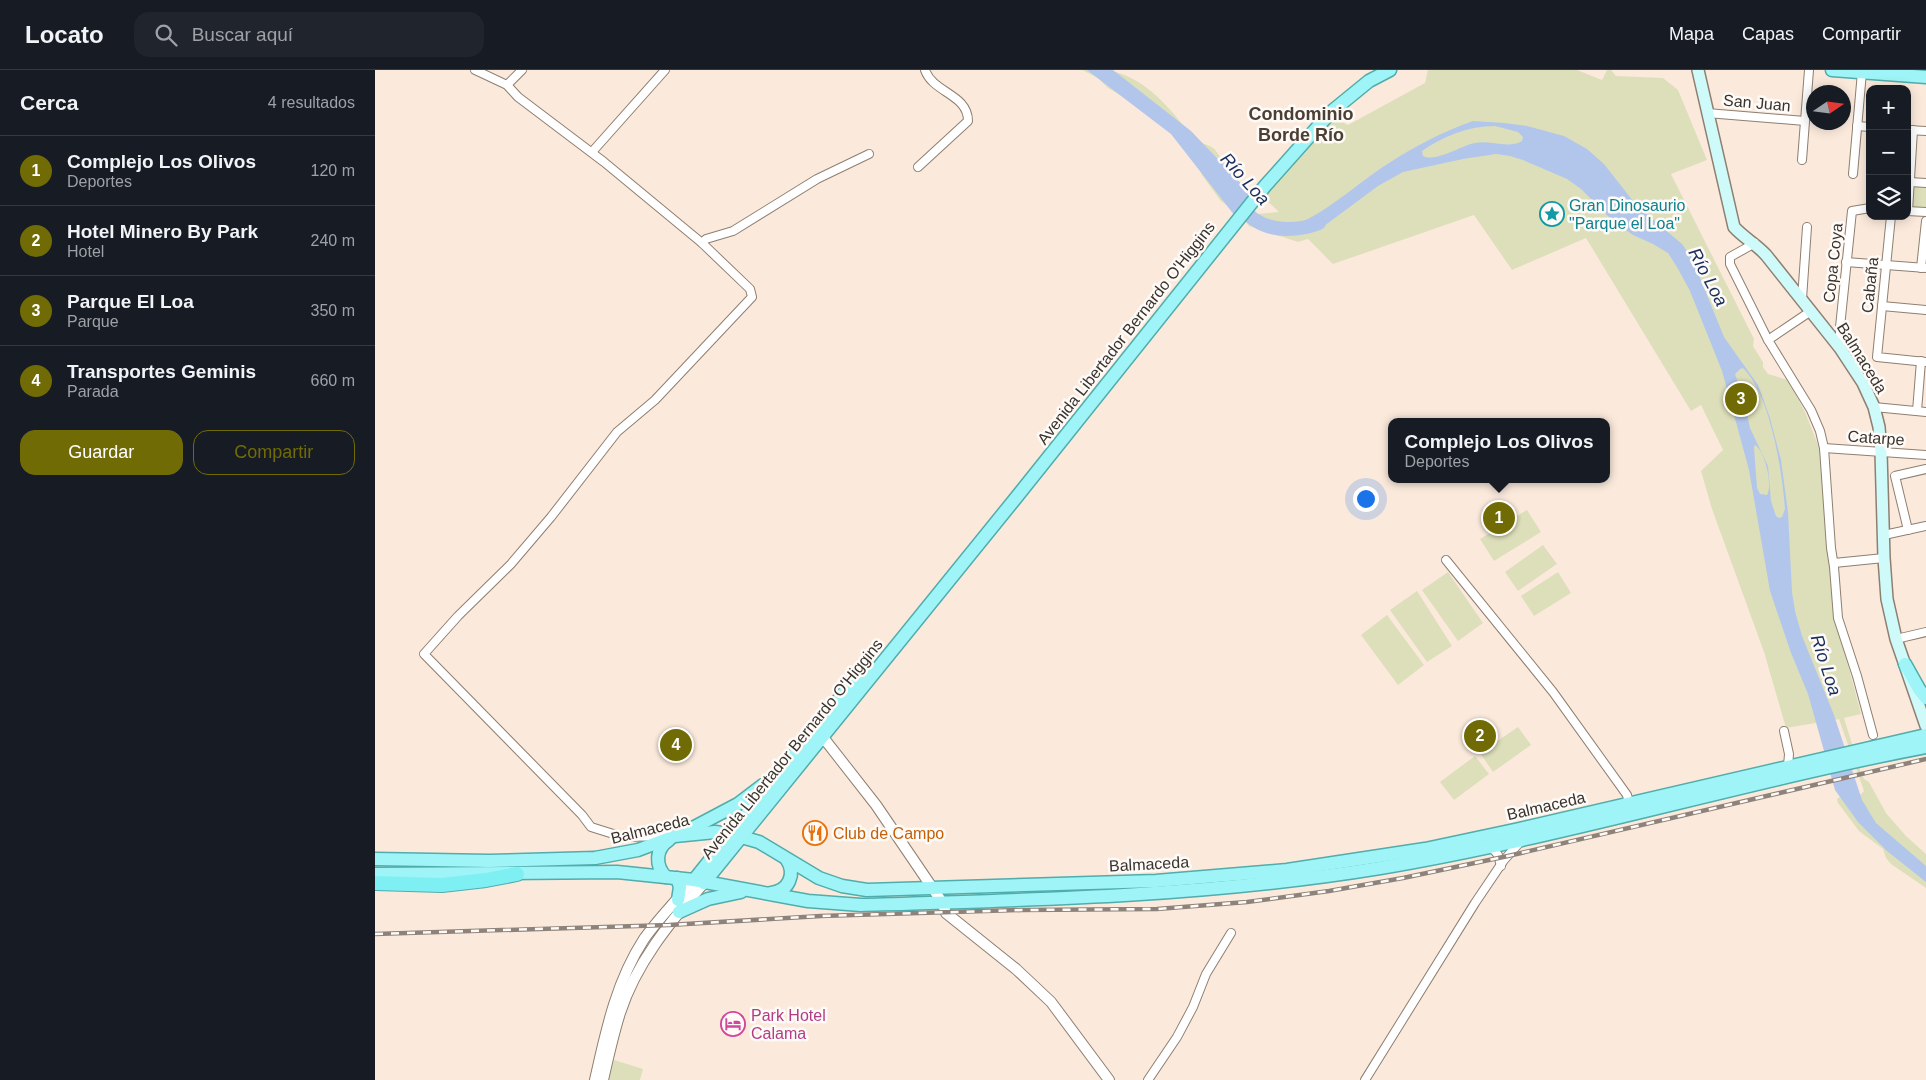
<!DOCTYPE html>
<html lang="es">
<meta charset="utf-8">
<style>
:root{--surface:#171b24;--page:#20242c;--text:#f1f3f6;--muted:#9ea1a6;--line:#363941;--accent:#716b05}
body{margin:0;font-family:Arial,sans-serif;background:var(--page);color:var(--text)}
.controls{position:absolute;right:15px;top:15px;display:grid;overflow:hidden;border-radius:10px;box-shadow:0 2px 12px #0003}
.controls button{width:45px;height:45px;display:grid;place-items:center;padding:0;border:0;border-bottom:1px solid var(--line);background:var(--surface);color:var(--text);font:25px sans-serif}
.compass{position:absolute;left:1431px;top:15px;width:45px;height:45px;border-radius:50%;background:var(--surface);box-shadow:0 2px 12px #0003;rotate:77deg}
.you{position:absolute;left:990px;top:428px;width:18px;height:18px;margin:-12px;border:4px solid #fff;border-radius:50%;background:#1a73e8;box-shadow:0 0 0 8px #1a73e833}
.badge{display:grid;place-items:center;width:32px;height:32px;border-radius:50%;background:var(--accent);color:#fff;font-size:16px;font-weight:700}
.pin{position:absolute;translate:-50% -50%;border:2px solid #fff;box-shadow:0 1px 5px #0006}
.popup{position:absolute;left:1013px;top:348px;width:222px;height:65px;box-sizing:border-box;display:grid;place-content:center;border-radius:10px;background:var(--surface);filter:drop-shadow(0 1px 4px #0005);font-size:16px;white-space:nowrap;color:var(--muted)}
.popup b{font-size:19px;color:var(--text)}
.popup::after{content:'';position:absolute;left:50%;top:100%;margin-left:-10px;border:10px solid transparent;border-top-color:var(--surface)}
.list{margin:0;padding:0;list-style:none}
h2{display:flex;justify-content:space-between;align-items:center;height:65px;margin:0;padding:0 20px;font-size:21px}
h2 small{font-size:16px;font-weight:400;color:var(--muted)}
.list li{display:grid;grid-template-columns:32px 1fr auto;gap:15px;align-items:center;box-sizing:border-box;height:70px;padding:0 20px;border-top:1px solid var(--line)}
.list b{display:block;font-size:19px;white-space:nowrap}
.list p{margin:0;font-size:16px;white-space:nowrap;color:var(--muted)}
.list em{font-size:16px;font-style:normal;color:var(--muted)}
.actions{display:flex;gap:10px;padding:15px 20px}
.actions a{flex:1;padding:11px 0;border:1px solid var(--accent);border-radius:15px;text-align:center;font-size:18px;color:var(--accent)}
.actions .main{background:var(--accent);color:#fff}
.icon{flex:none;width:28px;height:28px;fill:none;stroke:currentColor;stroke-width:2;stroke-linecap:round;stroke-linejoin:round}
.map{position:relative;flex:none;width:1551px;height:1010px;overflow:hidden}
header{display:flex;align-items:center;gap:30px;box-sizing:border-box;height:70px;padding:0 25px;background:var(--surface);border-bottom:1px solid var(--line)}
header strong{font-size:24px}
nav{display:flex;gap:28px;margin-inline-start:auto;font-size:18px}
.search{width:350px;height:45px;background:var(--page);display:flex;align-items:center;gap:12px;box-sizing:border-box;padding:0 18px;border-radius:15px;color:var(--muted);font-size:19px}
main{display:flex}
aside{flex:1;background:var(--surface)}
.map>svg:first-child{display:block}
.green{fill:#dddfba}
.water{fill:#b2c6ec;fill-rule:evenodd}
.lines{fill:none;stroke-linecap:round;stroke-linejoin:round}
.river{stroke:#b2c6ec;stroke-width:14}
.minor-casing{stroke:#8e7f71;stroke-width:10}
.tertiary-casing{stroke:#8e7f71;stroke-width:12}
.secondary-casing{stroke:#8e7f71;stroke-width:14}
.primary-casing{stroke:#51acac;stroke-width:15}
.trunk-casing{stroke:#51acac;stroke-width:16}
.minor{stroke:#fff;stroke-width:8}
.tertiary{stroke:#fff;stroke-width:10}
.secondary{stroke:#cffafa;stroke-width:11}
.primary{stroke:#9ef4f6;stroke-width:12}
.trunk{stroke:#7ef0f3;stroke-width:14}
.rail-casing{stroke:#8e837a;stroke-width:4.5}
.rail{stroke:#fefaf7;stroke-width:2.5;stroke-dasharray:8;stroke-linecap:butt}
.labels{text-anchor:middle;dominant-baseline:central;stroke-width:5;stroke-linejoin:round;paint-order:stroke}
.street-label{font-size:16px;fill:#39332d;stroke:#fefaf7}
.culture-label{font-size:16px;fill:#0d838f;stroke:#fefaf7;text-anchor:start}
.food-label{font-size:16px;fill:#c56008;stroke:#fefaf7;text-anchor:start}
.hotel-label{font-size:16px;fill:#b23c85;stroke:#fefaf7;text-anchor:start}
.neighbourhood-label{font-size:18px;font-weight:bold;fill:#4b3e32;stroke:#fefaf7}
.water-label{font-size:18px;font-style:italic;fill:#182e5c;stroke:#fefaf7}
</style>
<header>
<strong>Locato</strong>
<div class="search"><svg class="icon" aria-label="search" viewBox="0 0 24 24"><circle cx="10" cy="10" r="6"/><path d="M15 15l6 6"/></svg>Buscar aquí</div>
<nav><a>Mapa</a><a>Capas</a><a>Compartir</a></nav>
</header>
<main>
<aside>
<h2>Cerca<small>4 resultados</small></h2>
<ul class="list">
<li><span class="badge">1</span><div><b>Complejo Los Olivos</b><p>Deportes</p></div><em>120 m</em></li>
<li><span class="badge">2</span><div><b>Hotel Minero By Park</b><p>Hotel</p></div><em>240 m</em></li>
<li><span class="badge">3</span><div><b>Parque El Loa</b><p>Parque</p></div><em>350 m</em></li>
<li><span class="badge">4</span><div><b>Transportes Geminis</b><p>Parada</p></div><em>660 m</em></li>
</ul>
<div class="actions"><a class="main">Guardar</a><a>Compartir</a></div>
</aside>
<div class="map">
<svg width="1551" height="1010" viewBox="0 0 1551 1010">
<rect width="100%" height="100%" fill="#fbeadc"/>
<g class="green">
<path d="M707,0c8,0 16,0 24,0 35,5 60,33 81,60l6,3c2,13 11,8 20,15 3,2 5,6 7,9 9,12 18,12 15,29l16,25 6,3 22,-2 -15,-14v-6l62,-70 12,-2 10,5 77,-42 3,-13h149l25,10 5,-10h4l5,6 47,2 15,12 29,70 -36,14 83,165 -1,7 10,16v5l5,7 20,6 17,32 15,38 18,177 23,87 -17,4 17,55 3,6 5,3 17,31 20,23 20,18v34l-35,-24 -5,-6 -3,-9 -24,-18 -21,-28 -1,-4 4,-3 19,-1 4,-4 -25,-72 -53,9 -22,-76 -52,-143 -11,-38 22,-21 -22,-45 -10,6 -105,-173 -74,32 -38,-55 -141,49 -25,-25 -10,3 -49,-16 -5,-7 -24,-19 -18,-25 -14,-29 -54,-43 -26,-15 -10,-10z"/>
<path d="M1539,114l12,1v24h-14z"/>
<path d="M1152,440l14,22 -47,29 -14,-22z"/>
<path d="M1168,475l14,19 -39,27 -13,-19z"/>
<path d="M1073,502l35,51 -25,18 -36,-51z"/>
<path d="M1183,502l13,21 -37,23 -13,-20z"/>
<path d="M1042,521l35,55 -25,16 -37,-52z"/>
<path d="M1012,545l37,50 -26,20 -37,-50z"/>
<path d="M1143,657l13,18 -38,27 -13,-19z"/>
<path d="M1100,686l14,18 -35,26 -14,-18z"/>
<path d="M239,990l29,9 -3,11h-32z"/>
</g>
<g class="water">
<path d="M712,0h26l78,61 61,64 -17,21 -64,-82z"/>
<path d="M1098,51l31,2 23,3 37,10 23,13 17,15 33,42 45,38 10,14 32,79 34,48 12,33 11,42 7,52 4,80 3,19 7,25 32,79 28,85 14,23 50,43v16l-39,-31 -29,-29 -23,-32 -27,-96 -17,-41 -21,-62 -21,-121 -27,-99 -32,-80 -13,-24 -9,-14 -15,-9 -20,-9 -19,-13 -33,-33 -14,-10 -44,-19 -13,-4 -14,-2 -33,5 -60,13 -25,14 -58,43 -13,4 -6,-4 1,-6 4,-3c30,-15 54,-39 83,-57 26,-17 55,-32 84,-42zM1120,56l23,6 5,5 -1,4c-14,8 -32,-1 -47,2 -13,2 -40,20 -52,13l-1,-5c22,-15 46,-25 73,-25zM1368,298c28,28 39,103 42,141l-3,8 -3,1 -3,-2 -5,-15 -3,-35 -18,-38 -7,-33 -8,-21 5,-5zM1380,375c10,6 18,40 12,50l-7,-1 -3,-6 -3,-41z"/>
</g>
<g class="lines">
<path class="river" d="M863,133c5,5 10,13 17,17 18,12 44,11 64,3"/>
<defs>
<g id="minor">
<path d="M100,0l32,15 11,12 86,65 98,81 4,-4 27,-8 84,-52 52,-25"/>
<path d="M132,15l15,-15"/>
<path d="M1332,43l98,8"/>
<path d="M1482,56l13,1"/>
<path d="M1532,60l19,1"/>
<path d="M217,82l73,-82"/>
<path d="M1427,90l7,-90"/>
<path d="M543,97l50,-46c0,-27 -35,-28 -43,-51"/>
<path d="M1478,104l9,-102"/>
<path d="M1535,112l16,1"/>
<path d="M1532,141l19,1"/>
<path d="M1533,141l5,-81"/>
<path d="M1516,146l-14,141 49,5"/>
<path d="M1380,173l-25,14v7l38,76 43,70 9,21 4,17 7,100 3,19 4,51 19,58 16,59"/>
<path d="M1471,192l80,6"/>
<path d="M1546,198l5,-47"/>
<path d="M1427,229l5,-72"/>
<path d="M1507,236l44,4"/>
<path d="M1393,270l43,-29"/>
<path d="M1465,278v-21l12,-116 18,-3"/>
<path d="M1499,337l52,5"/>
<path d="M1542,341l4,-50"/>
<path d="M1449,378l102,7"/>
<path d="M1533,460l-13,-54 31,-7"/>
<path d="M1509,465l42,-9"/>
<path d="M1071,490l107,132 74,103 2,8"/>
<path d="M1459,493l50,-5"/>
<path d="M1521,569l30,-7"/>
<path d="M1409,661l5,23 -1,12"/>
<path d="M291,766l-43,1 -32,-10 -9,-12 -158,-161 34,-38 53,-52 40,-47 66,-85 38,-32 97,-103 -2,-8 -48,-46"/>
<path d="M1112,779h6l5,6 3,11"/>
<path d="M773,1010l29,-43 16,-30 13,-33 25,-41"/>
<path d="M990,1010l110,-177 29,-43 17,-19"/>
</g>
<g id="tertiary">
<path d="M447,666l54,69 66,97 4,11 70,56 35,33 58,78"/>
<path d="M220,1010c11,-49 21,-98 49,-141 15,-21 33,-39 50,-59"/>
<path d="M228,1010c5,-22 10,-45 17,-67 16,-50 50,-91 84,-130"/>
</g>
<path id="secondary" d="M1323,0l36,157c10,11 22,17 32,28l74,93 23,35 11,24 5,20 2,25 3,106 3,41 9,40 30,87"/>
<g id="primary">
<path d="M1457,0l94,7"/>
<path d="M1530,594l14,25 7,9"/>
<path d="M312,761l51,-27 25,-19"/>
<path d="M0,789l114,2 106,-3 43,-8 37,-14 40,-4 16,2 28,8 60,36 23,8 25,4 289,-9 131,-11 138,-21 94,-20 407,-94"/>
<path d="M0,804l242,-2 77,8 114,21 53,4c173,-5 348,-9 519,-37 184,-31 363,-86 546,-121"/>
<path d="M291,807c-11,-11 -11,-28 3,-37"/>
<path d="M302,808l3,9 -2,13"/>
<path d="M319,810l150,-187 21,-20"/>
<path d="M329,813l311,-384 250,-313 66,-74 38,-31 21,-11"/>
<path d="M396,823c18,-2 25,-19 16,-33"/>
<path d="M304,842l29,-13 33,-7"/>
</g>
<path id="trunk" d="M0,813l67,2 44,-5 31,-6"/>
</defs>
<use href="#minor" class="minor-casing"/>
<use href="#tertiary" class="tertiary-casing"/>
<use href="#secondary" class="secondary-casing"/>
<use href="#primary" class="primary-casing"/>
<use href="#trunk" class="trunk-casing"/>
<use href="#minor" class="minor"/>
<use href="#tertiary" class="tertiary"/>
<use href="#secondary" class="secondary"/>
<use href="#primary" class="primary"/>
<use href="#trunk" class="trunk"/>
<defs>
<path id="rail" d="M0,864l294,-9 152,-9 201,-6 135,-1 90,-7 82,-11 74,-13 105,-22 418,-97"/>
</defs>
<use href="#rail" class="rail-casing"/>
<use href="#rail" class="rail"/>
</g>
<defs>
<symbol id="sight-ring" viewBox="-11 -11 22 22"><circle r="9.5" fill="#fefaf7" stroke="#0f9aa8" stroke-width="1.5"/><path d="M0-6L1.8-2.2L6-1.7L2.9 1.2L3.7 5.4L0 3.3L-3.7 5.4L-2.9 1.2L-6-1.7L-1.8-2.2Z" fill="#0f9aa8"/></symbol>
<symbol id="restaurant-ring" viewBox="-11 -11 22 22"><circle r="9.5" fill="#fefaf7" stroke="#e8710a" stroke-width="1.5"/><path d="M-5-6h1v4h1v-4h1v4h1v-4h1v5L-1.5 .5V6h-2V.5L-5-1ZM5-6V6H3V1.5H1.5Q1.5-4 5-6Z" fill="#e8710a"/></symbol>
<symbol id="hotel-ring" viewBox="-11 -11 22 22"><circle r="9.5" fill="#fefaf7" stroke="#d1479c" stroke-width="1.5"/><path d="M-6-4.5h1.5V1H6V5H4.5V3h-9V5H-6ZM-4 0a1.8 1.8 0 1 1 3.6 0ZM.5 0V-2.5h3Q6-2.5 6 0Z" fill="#d1479c"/></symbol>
</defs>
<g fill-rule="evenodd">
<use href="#sight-ring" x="1163" y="130" width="28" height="28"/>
<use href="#restaurant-ring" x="426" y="749" width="28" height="28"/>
<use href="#hotel-ring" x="344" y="940" width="28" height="28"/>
</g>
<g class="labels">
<g class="street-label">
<text transform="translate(1382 33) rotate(5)">San Juan</text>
<text transform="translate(1458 193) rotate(-84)">Copa Coya</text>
<text transform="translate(1495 215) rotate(-84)">Cabaña</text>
<text transform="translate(751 263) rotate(-52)">Avenida Libertador Bernardo O'Higgins</text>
<text transform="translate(1487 288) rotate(58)">Balmaceda</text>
<text transform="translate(1501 368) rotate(4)">Catarpe</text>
<text transform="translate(417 679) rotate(-51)">Avenida Libertador Bernardo O'Higgins</text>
<text transform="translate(1171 736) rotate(-13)">Balmaceda</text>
<text transform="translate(275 759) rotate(-14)">Balmaceda</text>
<text transform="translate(774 794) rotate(-3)">Balmaceda</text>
</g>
<g class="culture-label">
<text x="1194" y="135">Gran Dinosaurio<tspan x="1194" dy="18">"Parque el Loa"</tspan></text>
</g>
<g class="food-label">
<text x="458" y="763">Club de Campo</text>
</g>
<g class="hotel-label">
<text x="376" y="945">Park Hotel<tspan x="376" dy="18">Calama</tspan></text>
</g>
<g class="neighbourhood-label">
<text x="926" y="44">Condominio<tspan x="926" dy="21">Borde Río</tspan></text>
</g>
<g class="water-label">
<text transform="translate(870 109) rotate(48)">Río Loa</text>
<text transform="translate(1333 207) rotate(62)">Río Loa</text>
<text transform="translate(1451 595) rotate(72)">Río Loa</text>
</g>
</g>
</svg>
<div class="controls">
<button>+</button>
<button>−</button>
<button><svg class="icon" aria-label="layers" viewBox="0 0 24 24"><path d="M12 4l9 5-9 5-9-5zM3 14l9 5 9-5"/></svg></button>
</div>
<svg class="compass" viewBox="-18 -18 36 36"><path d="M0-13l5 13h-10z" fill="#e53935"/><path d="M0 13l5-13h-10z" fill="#9ea1a6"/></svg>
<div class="you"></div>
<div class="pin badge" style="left:1124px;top:448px">1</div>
<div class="popup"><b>Complejo Los Olivos</b>Deportes</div>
<div class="pin badge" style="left:1105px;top:666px">2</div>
<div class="pin badge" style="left:1366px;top:329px">3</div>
<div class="pin badge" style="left:301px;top:675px">4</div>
</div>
</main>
